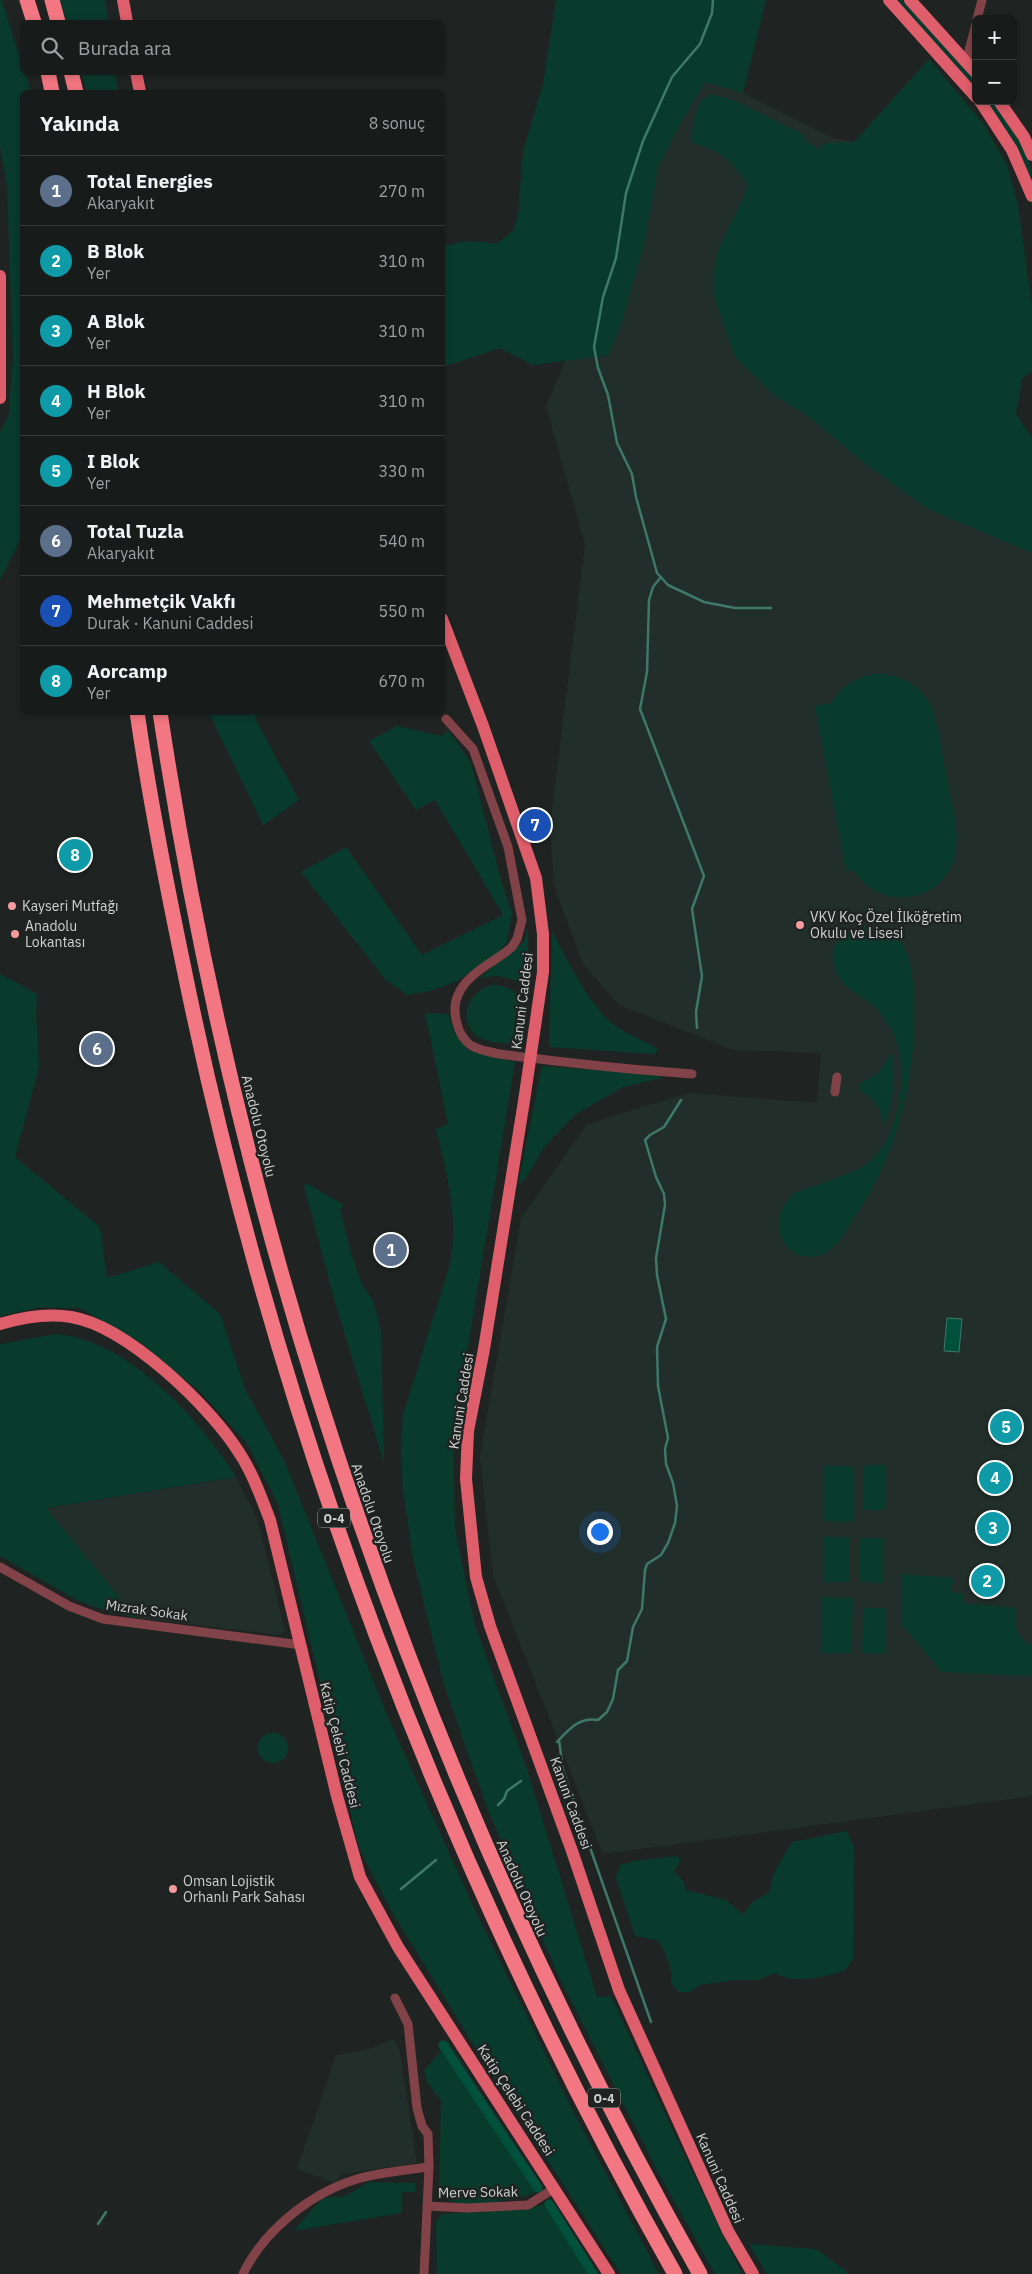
<!DOCTYPE html>
<html lang="tr">
<meta charset="utf-8">
<style>
:root{--surface:#171b1a;--page:#242827;--text:#f1f3f6;--muted:#9ea1a2;--line:#363939;--accent:#b45309}
body{margin:0;font-family:"IBM Plex Sans",sans-serif;background:var(--page);color:var(--text)}
.controls{position:absolute;right:15px;top:15px;display:grid;overflow:hidden;border-radius:8px;box-shadow:0 2px 8px #0003}
.controls button{width:45px;height:45px;display:grid;place-items:center;padding:0;border:0;border-bottom:1px solid var(--line);background:var(--surface);color:var(--text);font:25px sans-serif}
.you{position:absolute;left:599px;top:1531px;width:18px;height:18px;margin:-12px;border:4px solid #fff;border-radius:50%;background:#1a73e8;box-shadow:0 0 0 8px #1a73e833}
.badge{display:grid;place-items:center;width:32px;height:32px;border-radius:50%;background:var(--accent);color:#fff;font-size:16px;font-weight:700}
.pin{position:absolute;translate:-50% -50%;border:2px solid #fff;box-shadow:0 1px 5px #0006}
.list{margin:0;padding:0;list-style:none}
h2{display:flex;justify-content:space-between;align-items:center;height:65px;margin:0;padding:0 20px;font-size:21px}
h2 small{font-size:16px;font-weight:400;color:var(--muted)}
.list li{display:grid;grid-template-columns:32px 1fr auto;gap:15px;align-items:center;box-sizing:border-box;height:70px;padding:0 20px;border-top:1px solid var(--line)}
.list b{display:block;font-size:19px;white-space:nowrap}
.list p{margin:0;font-size:16px;white-space:nowrap;color:var(--muted)}
.list em{font-size:16px;font-style:normal;color:var(--muted)}
.icon{flex:none;width:28px;height:28px;fill:none;stroke:currentColor;stroke-width:2;stroke-linecap:round;stroke-linejoin:round}
.map{position:relative;flex:none;width:1032px;height:2274px;overflow:hidden}
.search{position:absolute;background:var(--surface);box-shadow:0 2px 8px #0003;left:20px;top:20px;width:425px;height:55px;display:flex;align-items:center;gap:12px;box-sizing:border-box;padding:0 18px;border-radius:8px;color:var(--muted);font-size:19px}
.panel{position:absolute;background:var(--surface);box-shadow:0 2px 8px #0003;left:20px;top:90px;width:425px;height:625px;border-radius:8px}
.map>svg:first-child{display:block}
.built{fill:#222e29}
.green{fill:#093b2d}
.water{fill:#00513c;stroke:#3e7869}
.lines{fill:none;stroke-linecap:round;stroke-linejoin:round}
.stream{stroke:#3e7869;stroke-width:2.5}
.canal{stroke:#00513c;stroke-width:9}
.minor{stroke:#824348;stroke-width:9}
.primary{stroke:#df5e6b;stroke-width:12}
.motorway{stroke:#f37782;stroke-width:15}
.poi-dot{fill:#f49b9f;stroke:#1f2422;stroke-width:2}
.labels{text-anchor:middle;dominant-baseline:central;stroke-width:5;stroke-linejoin:round;paint-order:stroke}
.shield{fill:#1f2422;stroke:#9a9e9c;stroke-width:1}
.shield-label{font-size:12px;font-weight:bold;fill:#cfd2d1}
.poi-label{font-size:14px;fill:#cfd2d1;stroke:#1f2422;text-anchor:start}
.street-label{font-size:14px;fill:#cfd2d1;stroke:#1f2422}
</style>
<div class="map">
<svg width="1032" height="2274" viewBox="0 0 1032 2274">
<rect width="100%" height="100%" fill="#1f2422"/>
<g class="built">
<path d="M689,66l144,72 174,32 1,248 24,48v1330l-429,58 -110,-279 -13,-118 41,-239 66,-94 102,-31 128,10 4,-50 -88,-3 -114,-45 -36,-41 -29,-79 -4,-59 35,-281 -39,-139z"/>
<path d="M236,1477l19,37 6,19 24,98 -6,4 -143,-17 -91,-110z"/>
<path d="M394,2039l6,13 17,111 -75,11 -8,9 -37,-14 39,-114 34,-6z"/>
</g>
<g class="green">
<path d="M0,0h2l20,65v7l3,1 6,19h-9v444l-22,44v-147l9,-19 4,-60 -6,-167 -7,-41z"/>
<path d="M60,0h45l3,22h-42z"/>
<path d="M556,0h210l-23,93 -38,-11 -31,53 -16,33 -14,78 -23,78 -12,31 -76,10 -33,-17 -57,19v-120c19,-7 33,-7 53,-3l17,-13 5,-15 5,-64 20,-69z"/>
<path d="M896,0h6l74,82v7z"/>
<path d="M929,59l53,63 25,43 11,40 14,101v65l-10,8 -6,35 16,24v115l-104,-44 -64,-46 -59,-49 -31,-19 -39,-38 -22,-64v-18l6,-27 26,-54 2,-10c-20,-28 -24,-31 -56,-42 3,-19 2,-38 19,-48l21,5 71,35 3,6 13,9 8,-6 28,-1z"/>
<path d="M81,73h34l3,19h-31z"/>
<path d="M986,101h6l3,4c14,21 37,48 37,75l-17,-36z"/>
<path d="M877,674c24,0 43,11 55,33 7,21 10,45 14,67 6,35 24,80 -7,109 -9,8 -21,14 -34,14 -21,2 -40,-9 -52,-27l-7,1 -31,-165 16,-3c10,-17 26,-27 46,-29z"/>
<path d="M209,713h53l-7,5 44,82 -36,25z"/>
<path d="M397,726l45,10 6,-6 23,33 29,114 12,36 -5,29 -10,12 -40,27 -27,10 -23,4 -22,-16 -84,-107 45,-25 76,108 81,-40 -68,-115 -19,10 -47,-69z"/>
<path d="M873,926c9,4 23,8 29,17 10,15 11,38 12,55 3,77 -16,157 -60,220 -6,10 -13,23 -23,31 -33,27 -76,-20 -37,-56 22,-8 47,-15 68,-26 39,-22 51,-106 27,-141 -4,-6 -9,-14 -14,-19 -10,-10 -28,-16 -35,-28 -19,-33 2,-50 33,-53z"/>
<path d="M528,927l1,61c-20,-11 -29,-15 -51,-9l45,-37z"/>
<path d="M552,931c15,29 39,78 65,96 13,9 29,13 41,23l-3,4 -106,-7z"/>
<path d="M0,974l37,20 -1,20 3,53 -24,90 85,70 7,51 52,-16 61,52 26,77 37,67 107,264 85,188 97,199 87,165h-38l-143,-222 -87,-142 -32,-62 -81,-344 -31,-61 -47,-51 -59,-49 -61,-35 -40,-1 -40,9z"/>
<path d="M491,985c40,1 33,32 27,59 -12,-1 -30,0 -41,-8 -21,-18 -7,-44 14,-51z"/>
<path d="M425,1013l23,1 6,16 15,21 46,11 -62,375 2,92 20,97 51,140 71,231 14,-1 72,157 59,121h-27l-57,-102 -99,-195 -71,-167 -44,-125 -31,-127 -10,-69 -2,-38 2,-36 47,-151c9,-46 -3,-90 -14,-135l12,-5z"/>
<path d="M892,1052c5,26 1,51 -8,75 -2,-16 -10,-30 -25,-37l1,-7 19,-10z"/>
<path d="M542,1066l117,9 3,3 -39,9 -47,27 -31,32 -22,36 -5,3z"/>
<path d="M306,1183l38,22 -4,3 10,42 12,35 11,15 8,32 3,131 -49,-161 -31,-116z"/>
<path d="M56,1334c71,5 145,86 180,143l-190,31 90,110 -30,-7 -27,-10 -79,-45v-212z"/>
<rect x="863" y="1465" width="23" height="45"/>
<path d="M824,1466h30l-1,56 -30,-1z"/>
<rect x="824" y="1537" width="25" height="45"/>
<path d="M860,1538h24v45l-25,-1z"/>
<path d="M902,1574l51,4 -1,14 11,2v9l53,5c-1,15 -1,31 16,37v31l-90,-4 -41,-48z"/>
<path d="M822,1597l31,1 -1,55h-30z"/>
<path d="M863,1608h23v46l-24,-1z"/>
<circle cx="273" cy="1748" r="15"/>
<path d="M847,1831l7,16 -1,112 -8,11c-20,8 -52,14 -71,3l-16,7h-23l-35,5 -10,7h-11l-8,-9c2,-16 -5,-30 -14,-43l-22,-4 -19,-58 4,-13 13,-4 44,-5 4,4 -7,12 8,7 4,11 40,10 17,14 10,-12 16,-10 5,-19 18,-31z"/>
<path d="M448,2042l94,148c-18,8 -68,18 -87,13 -5,-1 -12,-8 -16,-11l2,-92 -14,-18 -3,-11z"/>
<path d="M369,2182l47,1 -1,9h-13v21l-109,18 30,-33 23,-2z"/>
<path d="M551,2203l46,71h-160l-1,-53 6,-7 83,-5z"/>
<path d="M749,2244l67,5 31,23v2h-80z"/>
</g>
<path class="water" d="M947,1318l15,1 -3,33 -15,-1z"/>
<g class="lines">
<g class="stream">
<path d="M713,0l-1,13 -12,31 -28,33 -29,64 -17,52 -10,65 -13,39 -9,50 4,21 10,27 9,48 15,31 4,23 21,76 11,12 36,17 31,6h36"/>
<path d="M661,577l-8,10 -4,13 -2,72 -7,37 64,167 -12,33 10,67 -6,36 1,16"/>
<path d="M559,1740l4,30 88,252"/>
<path d="M557,1742c12,-13 22,-25 41,-22l9,-8 6,-13 5,-29 9,-9 6,-34 9,-18 3,-39 2,-6 14,-9 7,-12 7,-20 2,-17 -4,-23 -7,-19 -1,-15 3,-11 -10,-52 -1,-39 9,-28 -9,-44 -1,-17 9,-53 -1,-11 -8,-17 -11,-37 5,-5 14,-8 17,-27"/>
<path d="M498,1805l6,-6 3,-8 14,-10"/>
<path d="M401,1889l35,-29"/>
<path d="M98,2224l8,-12"/>
</g>
<g class="canal">
<path d="M443,2045l95,143"/>
<path d="M549,2204l44,70"/>
</g>
<g class="minor">
<path d="M977,19l5,-19"/>
<path d="M966,62l10,-38"/>
<path d="M446,719l27,30 35,98 14,73 -5,19 -5,8c-17,15 -45,26 -54,48 -7,15 -1,42 14,51 15,8 43,10 60,12 53,7 106,12 160,16"/>
<path d="M835,1092l2,-15"/>
<path d="M0,1567l69,39 34,13 198,26"/>
<path d="M395,1998l13,26 9,84 5,18 6,8 1,33 -5,107"/>
<path d="M427,2206l40,2 61,-3 27,-17"/>
<path d="M243,2274c21,-44 68,-81 114,-95 24,-7 48,-9 72,-12"/>
</g>
<g class="primary">
<path d="M123,0l4,22"/>
<path d="M889,0l87,97"/>
<path d="M910,0l66,73"/>
<path d="M136,72l4,20"/>
<path d="M980,101l32,49 20,46"/>
<path d="M999,101l25,36 8,18"/>
<path d="M0,276v122"/>
<path d="M442,619l41,107 53,152 7,56v38l-19,129 -40,248 -16,82 -2,48 10,98 14,49 82,225 47,139 109,241 25,43"/>
<path d="M0,1324c24,-7 47,-11 71,-7 56,9 140,90 169,137 13,20 21,43 30,66l67,276 23,81 38,70 211,327"/>
</g>
<g class="motorway">
<path d="M27,0l7,22"/>
<path d="M52,0l6,22"/>
<path d="M48,72l4,20"/>
<path d="M71,72l5,20"/>
<path d="M137,712c12,83 28,165 45,247 93,461 261,905 493,1315"/>
<path d="M160,712c83,551 266,1077 540,1562"/>
</g>
</g>
<g class="poi-dot">
<circle cx="12" cy="906" r="5"/>
<circle cx="800" cy="925" r="5"/>
<circle cx="15" cy="934" r="5"/>
<circle cx="173" cy="1889" r="5"/>
</g>
<g class="labels">
<g class="shield">
<rect x="318" y="1508.5" width="32" height="19" rx="4"/>
<rect x="588" y="2088.5" width="32" height="19" rx="4"/>
</g>
<g class="shield-label">
<text x="334" y="1518">O-4</text>
<text x="604" y="2098">O-4</text>
</g>
<g class="poi-label">
<text x="22" y="906">Kayseri Mutfağı</text>
<text x="810" y="917">VKV Koç Özel İlköğretim<tspan x="810" dy="16">Okulu ve Lisesi</tspan></text>
<text x="25" y="926">Anadolu<tspan x="25" dy="16">Lokantası</tspan></text>
<text x="183" y="1881">Omsan Lojistik<tspan x="183" dy="16">Orhanlı Park Sahası</tspan></text>
</g>
<g class="street-label">
<text transform="translate(522 1001) rotate(-83)">Kanuni Caddesi</text>
<text transform="translate(259 1126) rotate(76)">Anadolu Otoyolu</text>
<text transform="translate(461 1401) rotate(-81)">Kanuni Caddesi</text>
<text transform="translate(373 1513) rotate(71)">Anadolu Otoyolu</text>
<text transform="translate(147 1610) rotate(8)">Mızrak Sokak</text>
<text transform="translate(340 1745) rotate(76)">Katip Çelebi Caddesi</text>
<text transform="translate(571 1803) rotate(70)">Kanuni Caddesi</text>
<text transform="translate(522 1888) rotate(66)">Anadolu Otoyolu</text>
<text transform="translate(516 2100) rotate(57)">Katip Çelebi Caddesi</text>
<text transform="translate(720 2178) rotate(66)">Kanuni Caddesi</text>
<text transform="translate(478 2192) rotate(-1)">Merve Sokak</text>
</g>
</g>
</svg>
<div class="controls">
<button>+</button>
<button>−</button>
</div>
<div class="you"></div>
<div class="pin badge" style="left:391px;top:1250px;background:#5c6f8a">1</div>
<div class="pin badge" style="left:987px;top:1581px;background:#0f9aa8">2</div>
<div class="pin badge" style="left:993px;top:1528px;background:#0f9aa8">3</div>
<div class="pin badge" style="left:995px;top:1478px;background:#0f9aa8">4</div>
<div class="pin badge" style="left:1006px;top:1427px;background:#0f9aa8">5</div>
<div class="pin badge" style="left:97px;top:1049px;background:#5c6f8a">6</div>
<div class="pin badge" style="left:535px;top:825px;background:#1a4fb4">7</div>
<div class="pin badge" style="left:75px;top:855px;background:#0f9aa8">8</div>
<div class="search"><svg class="icon" aria-label="search" viewBox="0 0 24 24"><circle cx="10" cy="10" r="6"/><path d="M15 15l6 6"/></svg>Burada ara</div>
<section class="panel">
<h2>Yakında<small>8 sonuç</small></h2>
<ul class="list">
<li><span class="badge" style="background:#5c6f8a">1</span><div><b>Total Energies</b><p>Akaryakıt</p></div><em>270 m</em></li>
<li><span class="badge" style="background:#0f9aa8">2</span><div><b>B Blok</b><p>Yer</p></div><em>310 m</em></li>
<li><span class="badge" style="background:#0f9aa8">3</span><div><b>A Blok</b><p>Yer</p></div><em>310 m</em></li>
<li><span class="badge" style="background:#0f9aa8">4</span><div><b>H Blok</b><p>Yer</p></div><em>310 m</em></li>
<li><span class="badge" style="background:#0f9aa8">5</span><div><b>I Blok</b><p>Yer</p></div><em>330 m</em></li>
<li><span class="badge" style="background:#5c6f8a">6</span><div><b>Total Tuzla</b><p>Akaryakıt</p></div><em>540 m</em></li>
<li><span class="badge" style="background:#1a4fb4">7</span><div><b>Mehmetçik Vakfı</b><p>Durak · Kanuni Caddesi</p></div><em>550 m</em></li>
<li><span class="badge" style="background:#0f9aa8">8</span><div><b>Aorcamp</b><p>Yer</p></div><em>670 m</em></li>
</ul>
</section>
</div>
